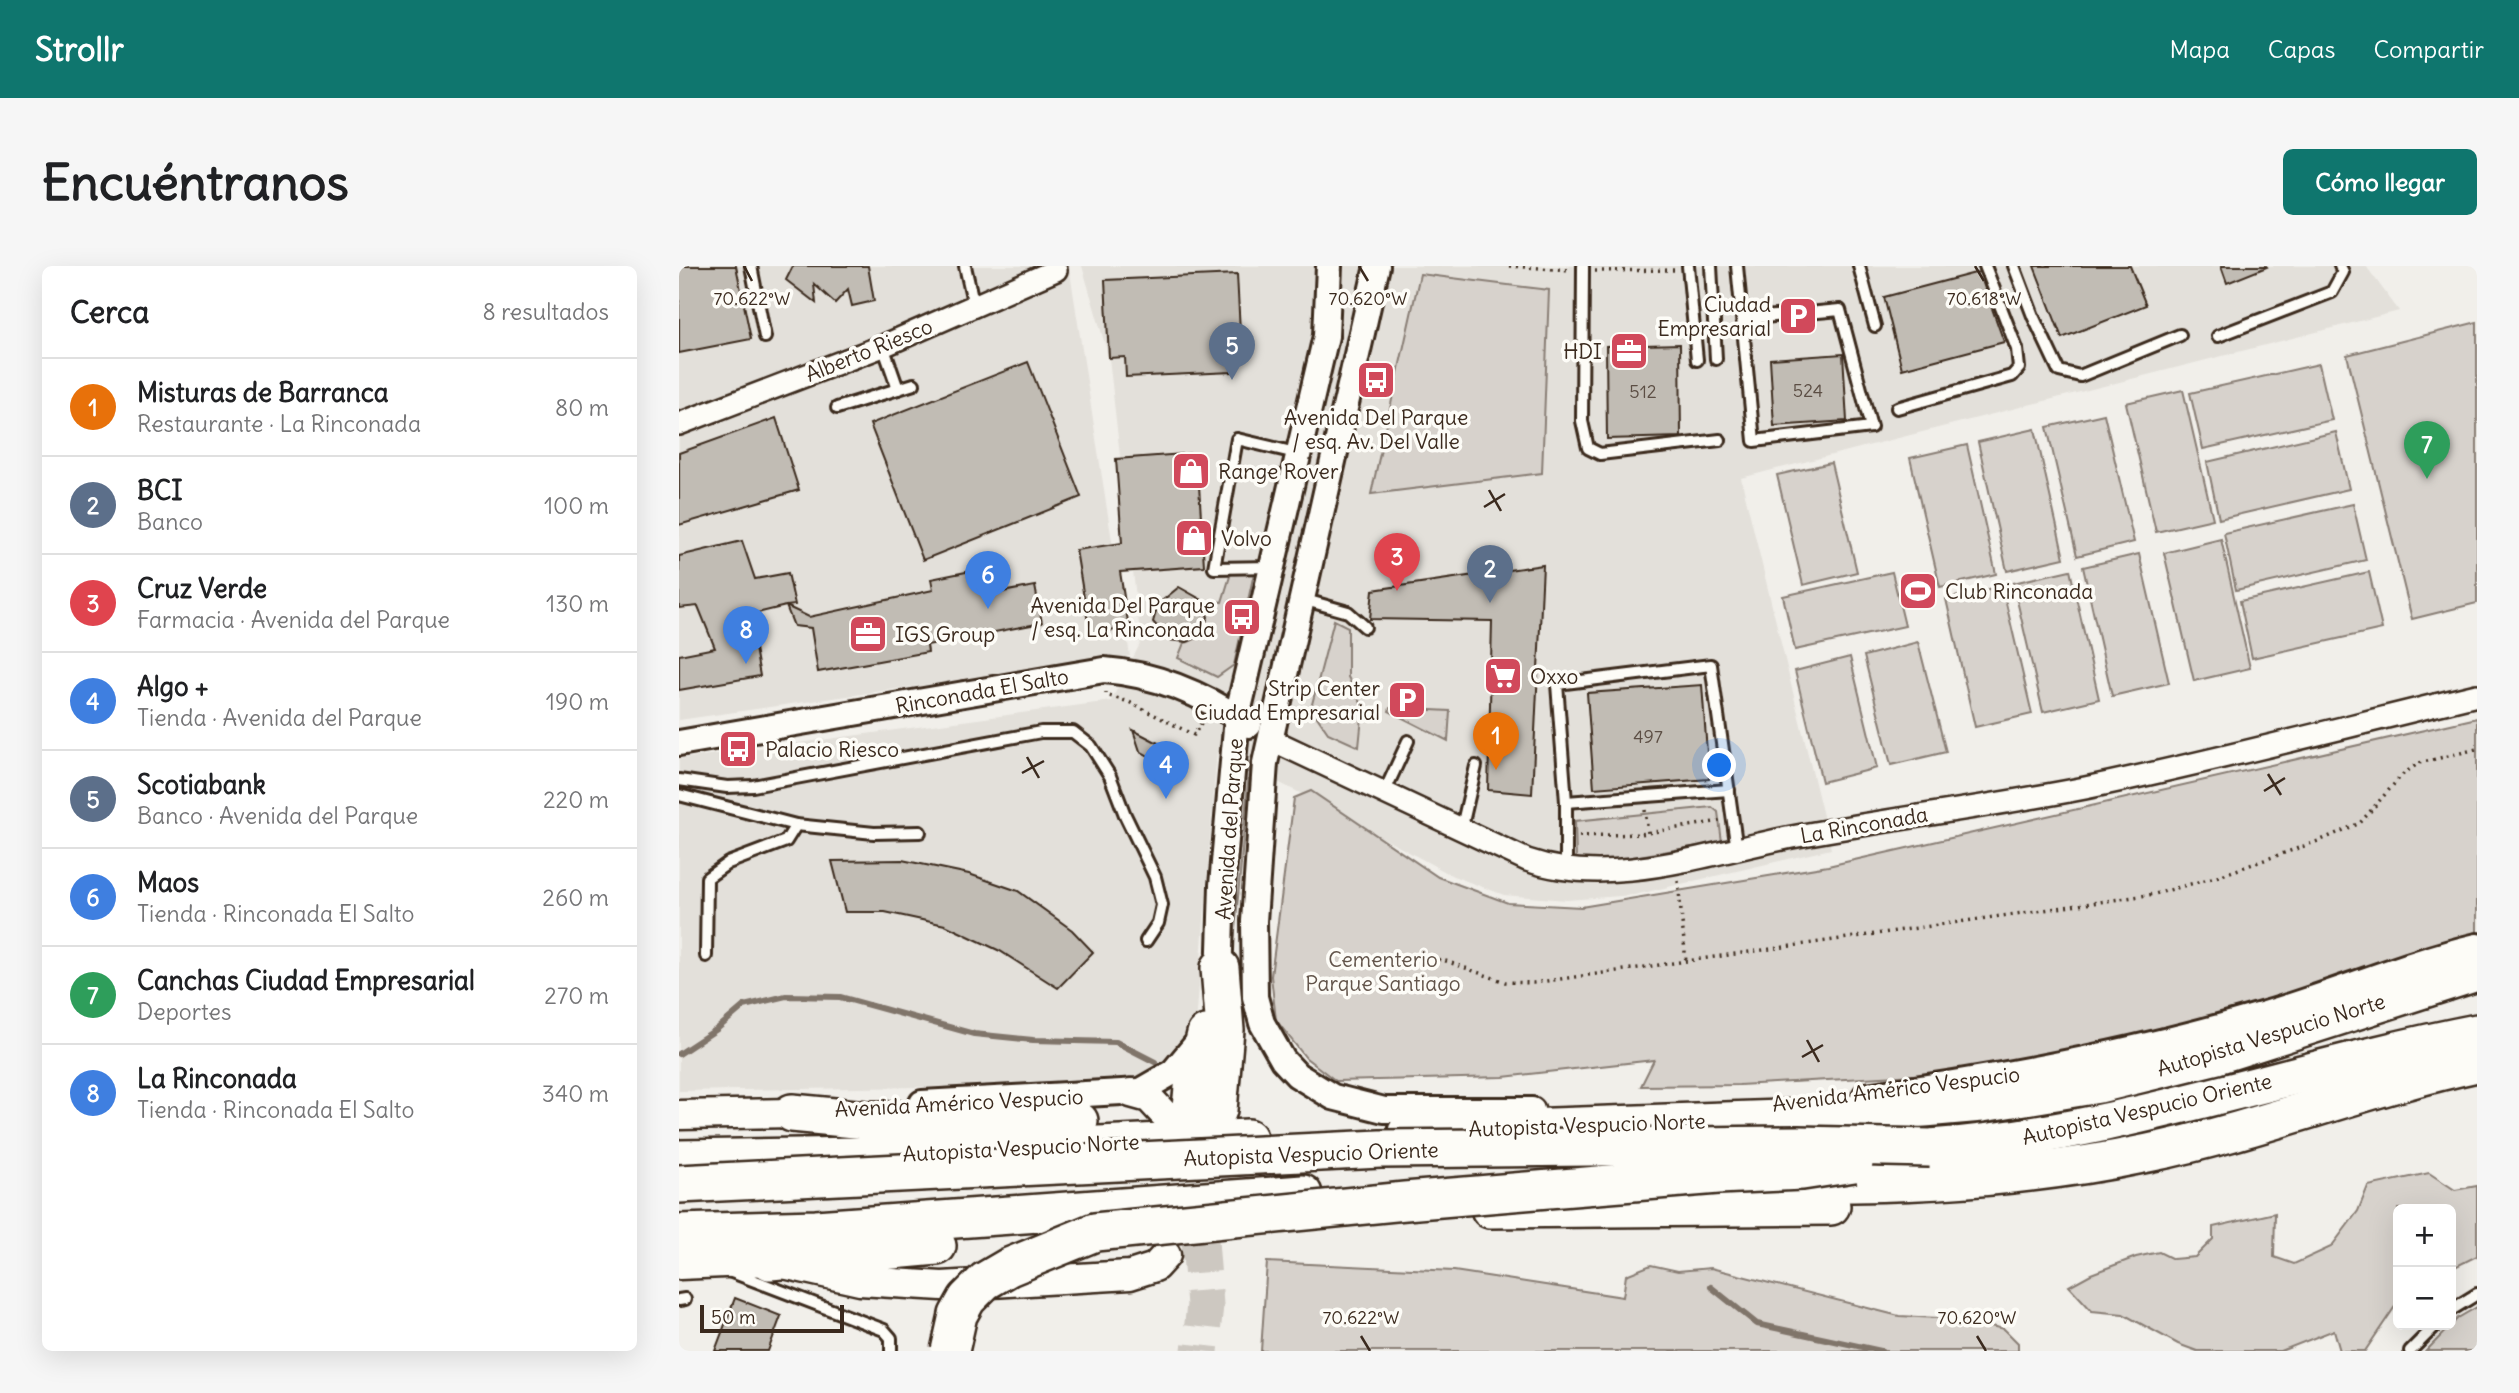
<!DOCTYPE html>
<html lang="es">
<meta charset="utf-8">
<style>
:root{--surface:#fff;--page:#f6f6f6;--text:#202124;--muted:#757577;--line:#e0e0e0;--accent:#0f766e}
body{margin:0;font-family:Delius,sans-serif;background:var(--page);color:var(--text)}
.controls{position:absolute;right:21px;bottom:21px;display:grid;overflow:hidden;border-radius:10px;box-shadow:0 7px 28px #0002}
.controls button{width:63px;height:63px;display:grid;place-items:center;padding:0;border:0;border-bottom:2px solid var(--line);background:var(--surface);color:var(--text);font:35px sans-serif}
.scale{position:absolute;left:21px;bottom:18px;width:144px;box-sizing:border-box;padding-left:7px;border:4px solid #3b2a1e;border-top:0;font-size:19px;line-height:24px;white-space:nowrap;color:#3b2a1e;-webkit-text-stroke:5px #fdfcf7;paint-order:stroke}
.you{position:absolute;left:1041px;top:500px;width:24px;height:24px;margin:-18px;border:5px solid #fff;border-radius:50%;background:#1a73e8;box-shadow:0 0 0 10px #1a73e833}
.badge{display:grid;place-items:center;width:46px;height:46px;border-radius:50%;background:var(--accent);color:#fff;font-size:23px;font-weight:700}
.pin{position:absolute;translate:-50% -58px;filter:drop-shadow(0 2px 4px #0008)}
.pin::after{content:'';position:absolute;top:37px;width:24px;height:21px;background:inherit;clip-path:polygon(0 0,100% 0,50% 100%)}
.list{margin:0;padding:0;list-style:none}
h2{display:flex;justify-content:space-between;align-items:center;height:91px;margin:0;padding:0 28px;font-size:30px}
h2 small{font-size:23px;font-weight:400;color:var(--muted)}
.list li{display:grid;grid-template-columns:46px 1fr auto;gap:21px;align-items:center;box-sizing:border-box;height:98px;padding:0 28px;border-top:2px solid var(--line)}
.list b{display:block;font-size:26px;white-space:nowrap}
.list p{margin:0;font-size:23px;white-space:nowrap;color:var(--muted)}
.list em{font-size:23px;font-style:normal;color:var(--muted)}
.map{position:relative;flex:none;width:1798px;height:1085px;overflow:hidden;border-radius:10px}
header{display:flex;align-items:center;gap:42px;box-sizing:border-box;height:98px;padding:0 35px;background:var(--accent);color:#fff}
header strong{font-size:33px}
nav{display:flex;gap:38px;margin-inline-start:auto;font-size:24px}
.intro{display:flex;align-items:center;justify-content:space-between;box-sizing:border-box;height:168px;padding:0 42px}
h1{margin:0;font-size:49px}
.button{padding:18px 32px;border-radius:10px;background:var(--accent);color:#fff;font-size:24px;font-weight:700}
main{display:flex;gap:42px;padding:0 42px}
aside{flex:1;background:var(--surface);border-radius:10px;box-shadow:0 7px 28px #0002}
.map>svg:first-child{display:block}
.built{fill:#e3e0da}
.green{fill:#d7d2cc;stroke:#897e75;stroke-width:2}
.lines{fill:none;stroke-linecap:round;stroke-linejoin:round}
.stream{stroke:#80746b;stroke-width:6}
.building{fill:#c1bcb4;stroke:#3b2a1e;stroke-width:2}
.motorway-tunnel{stroke:#cdc8c1;stroke-width:37;stroke-dasharray:37 18;stroke-linecap:butt}
.service-casing{stroke:#3b2a1e;stroke-width:16}
.minor-casing{stroke:#3b2a1e;stroke-width:26}
.tertiary-casing{stroke:#3b2a1e;stroke-width:30}
.secondary-casing{stroke:#3b2a1e;stroke-width:33}
.motorway-casing{stroke:#3b2a1e;stroke-width:42}
.path{stroke:#3b2a1e;stroke-width:3.5;stroke-dasharray:2 5;stroke-linecap:butt}
.service{stroke:#fdfcf7;stroke-width:10}
.minor{stroke:#fdfcf7;stroke-width:21}
.tertiary{stroke:#fdfcf7;stroke-width:24}
.secondary{stroke:#fdfcf7;stroke-width:28}
.motorway{stroke:#fdfcf7;stroke-width:37}
.motorway-bridge-casing{stroke:#3b2a1e;stroke-width:42;stroke-linecap:butt}
.motorway-bridge{stroke:#fdfcf7;stroke-width:37}
.ticks{fill:none;stroke:#3b2a1e;stroke-width:2.5}
.labels{text-anchor:middle;dominant-baseline:central;stroke-width:7;stroke-linejoin:round;paint-order:stroke}
.number-label{font-size:18px;fill:#5c4e44}
.poi-label{font-size:21px;fill:#3b2a1e;stroke:#fdfcf7;text-anchor:start}
.street-label{font-size:21px;fill:#3b2a1e;stroke:#fdfcf7}
.park-label{font-size:21px;fill:#62544a;stroke:#fdfcf7}
.ticks-label{font-size:18px;text-anchor:middle;fill:#3b2a1e;stroke:#fdfcf7;stroke-width:7;stroke-linejoin:round;paint-order:stroke}
</style>
<header>
<strong>Strollr</strong>
<nav><a>Mapa</a><a>Capas</a><a>Compartir</a></nav>
</header>
<div class="intro"><h1>Encuéntranos</h1><a class="button">Cómo llegar</a></div>
<main>
<aside>
<h2>Cerca<small>8 resultados</small></h2>
<ul class="list">
<li><span class="badge" style="background:#e8710a">1</span><div><b>Misturas de Barranca</b><p>Restaurante · La Rinconada</p></div><em>80 m</em></li>
<li><span class="badge" style="background:#5c6f8a">2</span><div><b>BCI</b><p>Banco</p></div><em>100 m</em></li>
<li><span class="badge" style="background:#e0444e">3</span><div><b>Cruz Verde</b><p>Farmacia · Avenida del Parque</p></div><em>130 m</em></li>
<li><span class="badge" style="background:#3f7fe0">4</span><div><b>Algo +</b><p>Tienda · Avenida del Parque</p></div><em>190 m</em></li>
<li><span class="badge" style="background:#5c6f8a">5</span><div><b>Scotiabank</b><p>Banco · Avenida del Parque</p></div><em>220 m</em></li>
<li><span class="badge" style="background:#3f7fe0">6</span><div><b>Maos</b><p>Tienda · Rinconada El Salto</p></div><em>260 m</em></li>
<li><span class="badge" style="background:#2e9e5b">7</span><div><b>Canchas Ciudad Empresarial</b><p>Deportes</p></div><em>270 m</em></li>
<li><span class="badge" style="background:#3f7fe0">8</span><div><b>La Rinconada</b><p>Tienda · Rinconada El Salto</p></div><em>340 m</em></li>
</ul>
</aside>
<div class="map">
<svg width="1798" height="1085" viewBox="0 0 1798 1085">
<rect width="100%" height="100%" fill="#f1efea"/>
<filter id="ink" filterUnits="userSpaceOnUse"><feTurbulence type="fractalNoise" baseFrequency=".0143" numOctaves="2"/><feDisplacementMap in="SourceGraphic" scale="14" xChannelSelector="R" yChannelSelector="G"/><feConvolveMatrix kernelMatrix="1 2 1 2 8 2 1 2 1" color-interpolation-filters="sRGB"/></filter>
<g filter="url(#ink)">
<g class="built">
<path d="M0,0h390l61,390 -451,64z"/>
<path d="M403,0h1284l33,45 -658,167 90,371 -197,46 -67,5 -63,-5 -51,-19 -155,-84 -81,-40 -21,273 -35,44 -53,15 -429,7v-332l432,-58 30,-59 -32,-284z"/>
</g>
<g class="green">
<path d="M741,8l129,16 -7,183 -171,21z"/>
<path d="M1798,56v281l-65,16 -65,-264z"/>
<path d="M1640,98l13,56 -129,29 -13,-56z"/>
<path d="M1504,124l30,129 -57,13 -30,-129z"/>
<path d="M1425,148l30,128 -57,14 -30,-129z"/>
<path d="M1356,163l29,129 -57,13 -29,-129z"/>
<path d="M1657,166l13,57 -130,30 -12,-57z"/>
<path d="M1288,179l29,129 -56,13 -30,-129z"/>
<path d="M1152,197l26,109 -54,13 -26,-110z"/>
<path d="M1674,238l13,56 -130,30 -12,-57z"/>
<path d="M1542,273l29,129 -56,13 -30,-128z"/>
<path d="M1460,288l30,129 -57,13 -29,-129z"/>
<path d="M1391,304l29,129 -56,13 -30,-129z"/>
<path d="M1213,306l13,54 -110,24 -12,-54z"/>
<path d="M1690,306l13,57 -130,29 -12,-57z"/>
<path d="M552,307h23l-20,92 -17,12 -39,-19 6,-15c26,-5 18,-25 26,-43l12,2z"/>
<path d="M1323,320l30,128 -57,13 -29,-128z"/>
<path d="M655,354l14,7v50l15,30 -4,40 -31,-14 -17,-25z"/>
<path d="M1239,376l28,110 -55,13 -27,-109z"/>
<path d="M1171,391l27,111 -55,14 -27,-111z"/>
<path d="M711,442l60,3 -2,30 -59,-30z"/>
<path d="M1798,452v222l-384,112 -123,20 -231,13 -98,1 13,-26 -151,17 -167,4 -30,-23 -30,-38 -5,-44 23,-178 17,-7 127,86 70,26 73,4 247,-41z"/>
<path d="M564,494l7,2 -19,214 -2,-60z"/>
<path d="M1033,541l6,5 4,30 -113,19h-33l-1,-40z"/>
<path d="M1750,907l26,17 22,-4v70l-26,13v-60h-53v93l-33,49h-25l-6,-21 -53,21h-84l-19,-7 -55,-30 -31,-3 -23,-25 22,-12 45,-17 23,-5 14,7 22,-2 18,-18v-12l62,-14 -1,44 20,7 37,-17 27,-36 10,-25z"/>
<path d="M588,996l187,9 169,26 3,-22 25,-10 27,6 33,-3 188,48 59,3 46,10 14,14v8h-757z"/>
<path d="M1798,1041v44h-51l32,-33z"/>
</g>
<g class="lines">
<g class="stream">
<path d="M0,788l38,-25 27,-23 42,-10 54,1 134,37 59,6 83,2 39,20"/>
<path d="M1032,1021l46,37 124,27"/>
</g>
</g>
<g class="building">
<path d="M0,0h57l15,73 -72,14z"/>
<path d="M114,0h75l6,35 -22,5 -4,-17 -13,14 -21,-19 2,19 -30,-23z"/>
<path d="M1355,0h96l16,39 -84,33z"/>
<path d="M1542,0h45l1,1 -40,16z"/>
<path d="M1300,6l25,70 -102,27 -18,-72z"/>
<path d="M558,8l4,77h-10l1,21 -106,5 -1,-20 -16,1 -4,-78z"/>
<path d="M1001,78l1,93 -74,2 -1,-93z"/>
<path d="M1164,88l4,67 -73,5 -4,-67z"/>
<path d="M349,96l53,135 -158,63 -53,-136z"/>
<path d="M97,152l23,72 -120,35v-72z"/>
<path d="M518,187l7,113 -84,6 9,56 -39,6 -14,-84 46,-7 -6,-84z"/>
<path d="M63,275l13,38 33,-6 7,32 -9,1 23,11 124,-27 -2,-11 55,-11 5,26 44,-8 7,37 -115,22 1,7 -110,20 -7,-44 -17,-2 -8,-20 -37,9 11,61 -81,14v-35l36,-7 -17,-42 -19,2v-52z"/>
<path d="M864,299l-11,229 -44,-4 4,-169 -122,-2 3,-29z"/>
<path d="M500,321l23,13 6,17 -9,19 -12,6 -18,-2 -16,-18 5,-18z"/>
<path d="M1023,419l7,94 -115,9 -7,-95z"/>
<path d="M454,464l29,15 -8,14 -14,-8z"/>
<path d="M223,594l67,14 49,17 54,39 21,22 -35,36 -58,-37 -55,-26 -60,-13h-40l-13,-51z"/>
<path d="M56,1032l46,18 -13,35h-53z"/>
</g>
<g class="lines">
<path class="motorway-tunnel" d="M512,860l14,179 -5,46"/>
<defs>
<g id="service">
<path d="M72,0l14,71"/>
<path d="M286,0l9,40"/>
<path d="M904,0l-1,155 6,27 12,6 120,-14"/>
<path d="M1009,0l9,94"/>
<path d="M1032,0l5,93"/>
<path d="M1058,0l17,175 117,-14 -31,-117 -97,9"/>
<path d="M1180,0l16,60"/>
<path d="M1335,0l19,50 26,55 21,5 100,-41"/>
<path d="M1539,70l114,-44 11,-20 -3,-6"/>
<path d="M204,80l15,43"/>
<path d="M158,142l77,-24"/>
<path d="M1218,142l115,-32 7,-8 -2,-19 -32,-83"/>
<path d="M594,301l-59,1 23,-129 63,15"/>
<path d="M623,333l46,13 17,15"/>
<path d="M0,514l48,7 26,-1 288,-54h32l18,14 19,30 15,39 30,62 7,28 -4,18 -12,18"/>
<path d="M705,527l24,-52"/>
<path d="M0,529l117,30 78,8 46,-1"/>
<path d="M887,536l163,-12"/>
<path d="M782,565l15,-65"/>
<path d="M887,604v-68l-9,-118 154,-19 26,185"/>
<path d="M27,690l1,-78 21,-15 58,-22 10,-16"/>
<path d="M50,1005l155,59 7,8v13"/>
<path d="M0,1034l6,-1"/>
<path d="M1772,1044l26,-16"/>
<path d="M1731,1085l26,-26"/>
</g>
<g id="minor">
<path d="M0,158l204,-78 173,-76"/>
<path d="M591,473l257,121c83,29 182,-7 265,-23 98,-18 196,-30 293,-49 131,-27 262,-62 392,-93"/>
</g>
<g id="tertiary">
<path d="M698,0l-112,497 -11,158 1,76 7,26 21,37 14,15 36,22 51,13h148"/>
<path d="M0,477l425,-73c54,4 101,25 145,55"/>
<path d="M540,716l3,-97 15,-168 89,-381 3,-70"/>
<path d="M1186,830c136,-18 268,-43 400,-82 71,-21 140,-51 212,-68"/>
<path d="M243,837l218,-12 33,-19 25,-30"/>
</g>
<g id="secondary">
<path d="M452,827l18,5 14,15"/>
<path d="M0,849l113,-2"/>
<path d="M0,999l91,-4 90,20 82,5 188,-11 25,-8 11,-12"/>
</g>
<g id="motorway">
<path d="M539,844l7,-80 -5,-62"/>
<path d="M113,847l74,7 213,1"/>
<path d="M511,852l3,-30 13,-54"/>
<path d="M728,866l402,-14 173,-15 117,-19 118,-29 260,-83"/>
<path d="M1251,882c186,-13 365,-80 547,-115"/>
<path d="M0,893l184,-3 385,-18"/>
<path d="M1109,917c121,2 242,-5 360,-30 112,-23 217,-66 329,-90"/>
<path d="M811,943l341,-3"/>
<path d="M0,967l137,-4 487,-35"/>
<path d="M91,995l167,-15"/>
</g>
</defs>
<use href="#service" class="service-casing"/>
<use href="#minor" class="minor-casing"/>
<use href="#tertiary" class="tertiary-casing"/>
<use href="#secondary" class="secondary-casing"/>
<use href="#motorway" class="motorway-casing"/>
<g class="path">
<path d="M830,0l61,4"/>
<path d="M916,5l80,-1"/>
<path d="M427,426v3l23,7 65,33 9,-15"/>
<path d="M966,544l3,23"/>
<path d="M900,570l62,-2 79,-13"/>
<path d="M999,615l8,81"/>
<path d="M704,697l36,-6 24,3 62,22 28,1 622,-89 64,-18 102,-36 39,-17 42,-48 17,-12 58,-14"/>
</g>
<use href="#service" class="service"/>
<use href="#minor" class="minor"/>
<use href="#tertiary" class="tertiary"/>
<use href="#secondary" class="secondary"/>
<use href="#motorway" class="motorway"/>
<defs>
<g id="motorway-bridge">
<path d="M0,918l701,-35 418,-4 132,3"/>
<path d="M271,1085l8,-36 9,-16 18,-18 24,-14 86,-35 310,-31 313,-26 84,-4 52,-8"/>
</g>
</defs>
<use href="#motorway-bridge" class="motorway-bridge-casing"/>
<use href="#motorway-bridge" class="motorway-bridge"/>
</g>
</g>
<path class="ticks" d="M65,0l8,15M680,0l9,15M1296,0l9,15M810,224l12,21M805,241l21,-13M348,491l12,21M343,507l22,-12M1589,508l13,21M1585,525l21,-13M1128,774l12,22M1123,791l21,-12M682,1070l9,15M1298,1070l9,15"/>
<defs>
<symbol id="parking-square" viewBox="-11 -11 22 22"><rect x="-9" y="-9" width="18" height="18" rx="4" fill="#d1495b" stroke="#fdfcf7"/><path d="M-3.5-5.5H1a3.5 3.5 0 0 1 0 7H-1V5.5H-3.5ZM-1-3.4V-.6H.8a1.4 1.4 0 0 0 0-2.8Z" fill="#fff"/></symbol>
<symbol id="office-square" viewBox="-11 -11 22 22"><rect x="-9" y="-9" width="18" height="18" rx="4" fill="#d1495b" stroke="#fdfcf7"/><path d="M-6-3h4V-5.5h4V-3h4V5H-6ZM-1-4.5V-3h2v-1.5ZM-6 0V1H6V0Z" fill="#fff"/></symbol>
<symbol id="bus-square" viewBox="-11 -11 22 22"><rect x="-9" y="-9" width="18" height="18" rx="4" fill="#d1495b" stroke="#fdfcf7"/><path d="M-5-6H5V4H4V6H2V4H-2V6H-4V4H-5ZM-3.5-4V0h7V-4ZM-3.5 1.2v1.5H-2V1.2ZM2 1.2v1.5H3.5V1.2Z" fill="#fff"/></symbol>
<symbol id="shop-square" viewBox="-11 -11 22 22"><rect x="-9" y="-9" width="18" height="18" rx="4" fill="#d1495b" stroke="#fdfcf7"/><path d="M-5-2.5h2.3a2.7 3.5 0 0 1 5.4 0H5L5.5 6h-11ZM-1.5-2.5h3a1.5 2.3 0 0 0-3 0Z" fill="#fff"/></symbol>
<symbol id="stadium-square" viewBox="-11 -11 22 22"><rect x="-9" y="-9" width="18" height="18" rx="4" fill="#d1495b" stroke="#fdfcf7"/><path d="M0-5a6.5 5 0 1 0 0 10a6.5 5 0 1 0 0-10ZM-3.5-1.8h7v3.6h-7Z" fill="#fff"/></symbol>
<symbol id="supermarket-square" viewBox="-11 -11 22 22"><rect x="-9" y="-9" width="18" height="18" rx="4" fill="#d1495b" stroke="#fdfcf7"/><path d="M-6-5.5h2.5l.6 2H6L4.5 2H-2.5L-4.4-4H-6ZM-1.5 3.2a1.3 1.3 0 1 0 .1 0ZM3 3.2a1.3 1.3 0 1 0 .1 0Z" fill="#fff"/></symbol>
</defs>
<g fill-rule="evenodd">
<use href="#parking-square" x="1097" y="28" width="44" height="44"/>
<use href="#office-square" x="928" y="63" width="44" height="44"/>
<use href="#bus-square" x="675" y="92" width="44" height="44"/>
<use href="#shop-square" x="490" y="183" width="44" height="44"/>
<use href="#shop-square" x="493" y="250" width="44" height="44"/>
<use href="#stadium-square" x="1217" y="303" width="44" height="44"/>
<use href="#bus-square" x="541" y="329" width="44" height="44"/>
<use href="#office-square" x="167" y="346" width="44" height="44"/>
<use href="#supermarket-square" x="802" y="388" width="44" height="44"/>
<use href="#parking-square" x="706" y="412" width="44" height="44"/>
<use href="#bus-square" x="37" y="461" width="44" height="44"/>
</g>
<g class="labels">
<g class="number-label">
<text x="1129" y="124">524</text>
<text x="964" y="125">512</text>
<text x="969" y="470">497</text>
</g>
<g class="poi-label">
<text x="1092" y="38" text-anchor="end">Ciudad<tspan x="1092" dy="24">Empresarial</tspan></text>
<text x="923" y="85" text-anchor="end">HDI</text>
<text x="697" y="151" text-anchor="middle">Avenida Del Parque<tspan x="697" dy="24">/ esq. Av. Del Valle</tspan></text>
<text x="539" y="205">Range Rover</text>
<text x="542" y="272">Volvo</text>
<text x="1266" y="325">Club Rinconada</text>
<text x="536" y="339" text-anchor="end">Avenida Del Parque<tspan x="536" dy="24">/ esq. La Rinconada</tspan></text>
<text x="216" y="368">IGS Group</text>
<text x="851" y="410">Oxxo</text>
<text x="701" y="422" text-anchor="end">Strip Center<tspan x="701" dy="24">Ciudad Empresarial</tspan></text>
<text x="86" y="483">Palacio Riesco</text>
</g>
<g class="street-label">
<text transform="translate(190 84) rotate(-22)">Alberto Riesco</text>
<text transform="translate(303 425) rotate(-10)">Rinconada El Salto</text>
<text transform="translate(1185 559) rotate(-10)">La Rinconada</text>
<text transform="translate(550 563) rotate(-86)">Avenida del Parque</text>
<text transform="translate(1592 769) rotate(-17)">Autopista Vespucio Norte</text>
<text transform="translate(1217 823) rotate(-7)">Avenida Américo Vespucio</text>
<text transform="translate(280 837) rotate(-3)">Avenida Américo Vespucio</text>
<text transform="translate(1468 843) rotate(-13)">Autopista Vespucio Oriente</text>
<text transform="translate(908 859) rotate(-2)">Autopista Vespucio Norte</text>
<text transform="translate(342 882) rotate(-3)">Autopista Vespucio Norte</text>
<text transform="translate(632 888) rotate(-2)">Autopista Vespucio Oriente</text>
</g>
<g class="park-label">
<text x="704" y="693">Cementerio<tspan x="704" dy="24">Parque Santiago</tspan></text>
</g>
</g>
<g class="ticks-label">
<text x="73" y="39">70.622°W</text>
<text x="689" y="39">70.620°W</text>
<text x="1305" y="39">70.618°W</text>
<text x="682" y="1058">70.622°W</text>
<text x="1298" y="1058">70.620°W</text>
</g>
</svg>
<div class="controls">
<button>+</button>
<button>−</button>
</div>
<div class="scale">50 m</div>
<div class="you"></div>
<div class="pin badge" style="left:817px;top:504px;background:#e8710a">1</div>
<div class="pin badge" style="left:811px;top:337px;background:#5c6f8a">2</div>
<div class="pin badge" style="left:718px;top:325px;background:#e0444e">3</div>
<div class="pin badge" style="left:487px;top:533px;background:#3f7fe0">4</div>
<div class="pin badge" style="left:553px;top:114px;background:#5c6f8a">5</div>
<div class="pin badge" style="left:309px;top:343px;background:#3f7fe0">6</div>
<div class="pin badge" style="left:1748px;top:213px;background:#2e9e5b">7</div>
<div class="pin badge" style="left:67px;top:398px;background:#3f7fe0">8</div>
</div>
</main>
